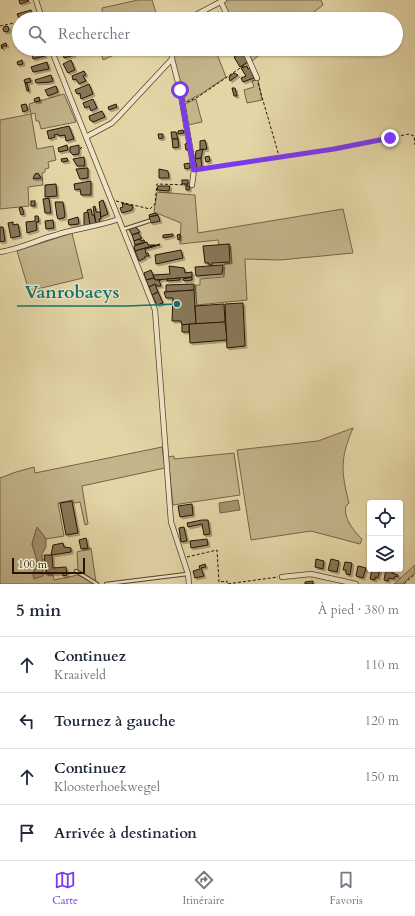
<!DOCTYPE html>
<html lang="fr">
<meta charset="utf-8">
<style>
:root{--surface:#fff;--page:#f6f6f7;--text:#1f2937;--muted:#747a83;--line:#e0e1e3;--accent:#7c3aed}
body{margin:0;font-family:Cardo,serif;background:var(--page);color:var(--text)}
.controls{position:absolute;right:12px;bottom:12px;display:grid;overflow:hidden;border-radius:4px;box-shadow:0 1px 3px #0004}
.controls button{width:36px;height:36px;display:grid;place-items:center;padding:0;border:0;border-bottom:1px solid var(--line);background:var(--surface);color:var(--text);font:20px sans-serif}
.scale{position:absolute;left:12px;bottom:10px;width:73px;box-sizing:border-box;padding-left:4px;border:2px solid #261403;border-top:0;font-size:11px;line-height:14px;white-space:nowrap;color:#261403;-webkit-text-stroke:3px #ede4c5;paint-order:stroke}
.stop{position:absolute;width:12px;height:12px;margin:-9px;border:3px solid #7c3aed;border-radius:50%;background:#fff}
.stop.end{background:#7c3aed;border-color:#fff;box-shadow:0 1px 4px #0008}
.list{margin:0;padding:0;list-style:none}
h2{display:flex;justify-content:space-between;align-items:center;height:52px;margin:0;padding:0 16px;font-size:17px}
h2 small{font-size:13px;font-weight:400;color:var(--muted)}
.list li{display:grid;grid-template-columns:26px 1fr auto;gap:12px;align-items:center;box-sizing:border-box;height:56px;padding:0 16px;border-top:1px solid var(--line)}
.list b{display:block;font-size:15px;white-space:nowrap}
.list p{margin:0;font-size:13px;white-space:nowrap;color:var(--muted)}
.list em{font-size:13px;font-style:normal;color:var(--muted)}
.icon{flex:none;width:22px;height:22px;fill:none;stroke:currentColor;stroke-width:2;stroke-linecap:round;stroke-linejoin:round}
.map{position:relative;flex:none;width:415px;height:584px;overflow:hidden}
.search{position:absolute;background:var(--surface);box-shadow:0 1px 3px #0004;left:12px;right:12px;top:12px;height:44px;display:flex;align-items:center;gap:10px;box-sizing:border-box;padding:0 14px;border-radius:22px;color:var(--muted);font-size:15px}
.sheet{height:276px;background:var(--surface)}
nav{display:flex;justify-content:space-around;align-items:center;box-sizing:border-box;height:56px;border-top:1px solid var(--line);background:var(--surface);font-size:11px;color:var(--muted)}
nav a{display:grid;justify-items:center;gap:2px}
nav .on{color:var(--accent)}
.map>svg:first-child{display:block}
.green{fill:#c3b48a;stroke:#746446}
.water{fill:#a3936f;stroke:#716044}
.building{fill:#887858;stroke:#261403;filter:url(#shadow)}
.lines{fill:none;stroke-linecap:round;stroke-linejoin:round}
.lane-casing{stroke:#55442c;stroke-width:4.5}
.street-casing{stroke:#55442c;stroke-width:6}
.path{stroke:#261403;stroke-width:1;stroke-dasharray:3 2;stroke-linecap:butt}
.lane{stroke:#ede4c5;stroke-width:2.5}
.street{stroke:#ede4c5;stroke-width:4.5}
.route{stroke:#7c3aed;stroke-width:5}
.leader{fill:none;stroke:#0f766e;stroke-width:1.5}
.callout-dot{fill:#0f766e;stroke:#ede4c5;stroke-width:1.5}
.callout-label{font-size:18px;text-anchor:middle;font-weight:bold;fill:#0f766e;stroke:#ede4c5;stroke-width:3;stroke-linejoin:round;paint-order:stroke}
</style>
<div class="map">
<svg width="415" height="584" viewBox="0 0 415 584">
<defs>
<filter id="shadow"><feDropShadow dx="2" dy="2" stdDeviation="0" flood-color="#0004"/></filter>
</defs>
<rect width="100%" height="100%" fill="#e3d5a6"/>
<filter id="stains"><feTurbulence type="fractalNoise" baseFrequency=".005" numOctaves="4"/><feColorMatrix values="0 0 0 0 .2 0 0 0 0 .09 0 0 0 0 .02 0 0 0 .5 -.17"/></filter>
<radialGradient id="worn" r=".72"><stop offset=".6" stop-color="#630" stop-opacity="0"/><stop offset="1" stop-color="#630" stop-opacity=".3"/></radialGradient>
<g class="green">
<path d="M138,0h14l6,19h-55l-1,-11z"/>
<path d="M227,0h94l2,5 -18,14h-75l-7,-16z"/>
<path d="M100,49h29l-15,3v3l-11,5z"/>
<path d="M173,49h42l11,28 -25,17 -16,8 -12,-44z"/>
<path d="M246,49h21l-15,12z"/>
<path d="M258,79l4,21 -15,3 -3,-13 10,-3 -2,-6z"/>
<path d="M64,94l12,28 -35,7 -2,-8h-3l-1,-8 -4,1 6,35 16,-3 3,14 -8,2 1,6 -4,1v3l-3,1 1,12 -15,2 1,19 -29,3v-89l31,-6 -2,-10z"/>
<path d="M196,99l6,23 -14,3 -3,-21z"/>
<path d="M157,192l38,3 3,38 145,-24 10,44 -73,7 -35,-1 2,41 -50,5 -2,-20h5v-6l24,-2v-13l8,-1 -2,-19 -11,1 -1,-5 -38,4 1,-21 -27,-11z"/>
<path d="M72,233l11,45 -54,13 -12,-40z"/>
<path d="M353,428c-13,30 -12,44 -4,75l-3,3c-3,12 8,25 16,33l-2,5 -49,-13 -60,9 -14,-90 81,-9z"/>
<path d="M162,447l3,21 -83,18 6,38 -3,1 -5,-23 -6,1 -1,-3 -15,3 6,33 -18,3 -9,-12 -5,17 5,16 -4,15 10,1 -1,-16 2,-1 2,16h7l1,5 24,-5 17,9h-95v-106l16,-6 18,-5 1,6z"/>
<path d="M234,453l6,42 -67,10 -5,-48 6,-1v3z"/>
<path d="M91,548l5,34 -18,-12 -1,-18z"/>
<path d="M415,565v8l-13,11h-8z"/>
</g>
<g class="water">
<path d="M238,500l2,10 -20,3 -1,-10z"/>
<path d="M37,527l9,12v8l-4,7 1,22 -9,3 -1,-3 4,-16 -5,-16z"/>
</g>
<g class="building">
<path d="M19,0h9l1,1 -9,3z"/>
<path d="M31,10l2,5 -14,3 -2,-4z"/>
<path d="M219,12l2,5 -9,2 -1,-4z"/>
<path d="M208,13l1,4 -4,2 -2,-4z"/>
<circle cx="6" cy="29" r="3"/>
<path d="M6,43l1,3h-4l-1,3 -1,-4z"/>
<path d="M72,49l2,6 -10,3 -1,-6h-4l-1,-2z"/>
<path d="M43,50l2,6 -12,3 -1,-6z"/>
<path d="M241,53l1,3 2,-1 4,7 -8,5 -6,-10z"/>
<path d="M22,60l1,4 -5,1 -1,-3z"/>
<path d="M71,60l4,10 -7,3 -5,-9z"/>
<path d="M47,62l2,7 -16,3 -2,-5z"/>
<path d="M247,66l1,3 2,-1 4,10 -11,4 -2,-4 5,-2 -5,-8z"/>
<path d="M84,71l2,4 -3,1 3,5 -7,3 -3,-5 -3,1 -1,-4z"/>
<path d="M234,73l4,2 -8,6 -1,-4z"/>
<path d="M51,75l2,6 -3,1 -14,1 -1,-3z"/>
<path d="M30,78l1,4 -6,1 -1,-3z"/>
<path d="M25,83h2l2,8h-2z"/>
<path d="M89,84l4,10 -12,5 -1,-6 -3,1 -2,-4z"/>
<path d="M56,86l2,6 -10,4 -3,-6z"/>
<path d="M232,88h3l2,8h-3z"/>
<path d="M39,97l1,4 -5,1 -1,-3z"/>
<path d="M93,99l4,9 -6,3 -2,-5 -4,2 -2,-5z"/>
<path d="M26,104l2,6 -5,2 -2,-7z"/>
<path d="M116,104l1,3 -8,3 -1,-3z"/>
<path d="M102,111l3,6 -12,5 -3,-2 -1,-4z"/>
<path d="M69,126l5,13 -8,2 -1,-6 -6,1 -1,-2 -4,1 1,2 -6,2 -2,-8z"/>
<path d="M183,130l1,3 -6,1v-3z"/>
<path d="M171,132h5l2,7h-6z"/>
<path d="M158,134h5v4l-4,1z"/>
<path d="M172,139h6l1,8 -6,1z"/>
<path d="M205,140l2,9 -7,1v-9z"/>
<path d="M188,143l1,7h-3l-1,-6z"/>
<path d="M67,145l1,5 -9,2 -1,-4z"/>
<path d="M79,145v9l-6,1 -3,-3v-5z"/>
<path d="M203,149l-2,9 -6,1 1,-8z"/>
<path d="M209,156l1,5 -4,1 -1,-5z"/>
<path d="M84,157l1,9h-8l-4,-7z"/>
<path d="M67,158l1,3 -6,1 -1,-3z"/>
<path d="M201,158l1,9 -5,1 -2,-9z"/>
<path d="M190,163v5l-5,1 -1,-5z"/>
<path d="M88,168v10l-8,1 -4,-10z"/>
<path d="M159,169l9,2 1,7h-10z"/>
<path d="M38,173l3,5 -8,1 2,-5z"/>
<rect x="182" y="180" width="6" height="4"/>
<path d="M91,181v14h-10l-1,-6 -5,1 -1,-6z"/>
<path d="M56,184l1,12 -12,1v-12z"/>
<path d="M158,186h12l-1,5 -12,-1z"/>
<path d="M186,186h4l-1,4h-3z"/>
<path d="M49,198l2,15h-6l-2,-14z"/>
<path d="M103,200l5,14 -7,3 -2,-15z"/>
<rect x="31" y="201" width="4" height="5"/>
<path d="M55,202h8l2,13 -1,3 -6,1 -1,-3z"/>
<path d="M122,203l11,3 -1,4 -10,3 -2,-5 3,-1z"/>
<path d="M95,206l1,6h4l1,7h-2l1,3 -4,1 -3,-16z"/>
<path d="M22,207l2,7 -3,1 -2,-7z"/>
<path d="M91,209l1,6h2l2,8 -6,3 -3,-16z"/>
<path d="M88,212l2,13 -6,1v-13z"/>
<path d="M155,213l3,2 -8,2 -1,-2z"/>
<path d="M158,215l2,6 -9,2 -2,-6z"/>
<path d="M35,216h3l1,6h-3l1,8 -10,3 -1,-11 9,-1z"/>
<path d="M78,217l1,7 -10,1 -1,-5z"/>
<path d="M53,220l1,8 -8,1 -1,-8z"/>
<path d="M13,222v3l5,-1 2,10v2l-9,2 -3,-15z"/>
<path d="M0,227h3l2,14 -5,1z"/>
<path d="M136,227l4,5 -8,3 -3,-6z"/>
<path d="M138,233l4,5 -8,3 -2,-6z"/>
<path d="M173,234v2l-10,2v-3z"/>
<path d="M180,234v5l-2,1 -1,-5z"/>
<path d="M140,239l1,2 3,-1 1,2 -10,3 -1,-4z"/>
<path d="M147,242l1,3h7l-20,6 -1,-5z"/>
<path d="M160,244v1l-15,4 1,5 2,-1 1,3h-4v2l-6,3 -4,-10z"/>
<path d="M229,244l1,18 -18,1v2h-3v-2h-4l-2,-17z"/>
<path d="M181,250l2,8 -27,6 -1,-9z"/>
<path d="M223,265l-1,9 -26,2 -1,-9z"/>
<path d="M169,266l15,2 1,5 7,-1v5l-37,3 -2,-5 17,-1z"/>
<path d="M151,270l3,8 -8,2 -2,-7z"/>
<path d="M192,277v3l-8,1 -1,-2z"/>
<path d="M154,278l1,2h6h-2l2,6h-5l-1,-2 -6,3 -3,-7z"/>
<path d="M180,278v2l-13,1v-2z"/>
<path d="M155,284l3,8 -6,3 -3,-8z"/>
<path d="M194,284v6l-28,2v-7z"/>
<path d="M194,290l2,34 -14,1 -1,-4h-9l1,-23h-7l-2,-6z"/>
<path d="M158,292l5,11 -6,2 -5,-10z"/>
<path d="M243,303l2,43 -18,2 -2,-44z"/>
<path d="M224,304l1,18 -29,2 -1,-18z"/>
<path d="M225,322l2,18 -37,3 -1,-19z"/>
<path d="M189,324v8h-7v-7z"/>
<path d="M72,501l6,32 -12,2 -6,-32z"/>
<path d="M192,504l1,11 -13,2 -2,-11z"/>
<path d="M202,520h6l2,14 -6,1 -2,-11 -14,3 -1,-4z"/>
<path d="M184,527l3,14 -6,1 -2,-14z"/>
<path d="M86,538l2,10 -7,1 -2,-9z"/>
<path d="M207,539l1,6 -17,3 -1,-7z"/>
<path d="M63,543l1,4 7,1v4l-20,3 2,-10z"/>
<path d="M44,555h8l1,13 13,-1 1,8 -4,1v-3l-16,1z"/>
<path d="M316,559l8,2 -1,8 -8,-2z"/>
<path d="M331,559l8,2 -2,11 -9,-2z"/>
<path d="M345,562l7,1 -2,12 -4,-1v-4h-3z"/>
<path d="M205,564l1,3 -5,1 3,8 -9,2 -2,-7 7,-2 -1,-3z"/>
<path d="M358,566l8,2 -3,10 -7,-2z"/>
<path d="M372,569l8,1 -2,8 -3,-1v3l-5,-1z"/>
<path d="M386,569l6,1v3l6,2v2l-3,-1 -1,3 -5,-1 -1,3 -4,-1z"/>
<path d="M313,581v3h-8v-2z"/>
</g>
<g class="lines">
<defs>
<g id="lane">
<path d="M124,229l25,-8"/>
<path d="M76,571l21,13"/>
<path d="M106,584l81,-10"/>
</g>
<g id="street">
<path d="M36,0l6,19"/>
<path d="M221,2l8,17"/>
<path d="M188,19l36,-19"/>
<path d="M51,49l104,261 16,212 17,52 1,10"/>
<path d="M172,49v10l8,31 14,80 -2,15"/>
<path d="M244,49l13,29"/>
<path d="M86,137l26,-14 5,-5 55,-59"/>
<path d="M0,252c20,-3 37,-12 56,-17 21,-7 41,-8 63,-16"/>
<path d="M282,577l29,-3 45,10"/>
</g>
</defs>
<use href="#lane" class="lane-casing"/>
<use href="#street" class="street-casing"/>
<g class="path">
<path d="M0,26l19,-4"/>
<path d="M258,83l21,73"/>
<path d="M187,102l11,-5 48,-33"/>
<path d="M80,149l2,-2"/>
<path d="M199,169l135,-20 75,-15 5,2 1,9"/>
<path d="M116,201l34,8 5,-5 2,-20 31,1"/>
<path d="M187,557l30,-7 2,32 8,-1v3l51,-7"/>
<path d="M404,584l11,-10"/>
</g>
<use href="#lane" class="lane"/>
<use href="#street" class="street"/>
</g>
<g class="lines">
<path class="route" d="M180,90l14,80 140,-21 56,-11"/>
</g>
<path class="leader" d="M177 304L127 306H17"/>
<circle class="callout-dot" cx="177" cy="304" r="4"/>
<g class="callout-label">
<text x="72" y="298">Vanrobaeys</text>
</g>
<rect width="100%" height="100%" filter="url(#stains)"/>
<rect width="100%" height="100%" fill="url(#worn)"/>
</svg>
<div class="controls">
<button><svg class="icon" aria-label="locate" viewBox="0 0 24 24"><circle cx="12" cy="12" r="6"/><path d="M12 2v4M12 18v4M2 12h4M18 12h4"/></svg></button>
<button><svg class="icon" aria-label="layers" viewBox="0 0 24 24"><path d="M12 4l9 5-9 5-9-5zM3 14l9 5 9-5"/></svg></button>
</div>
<div class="scale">100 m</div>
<div class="stop" style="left:180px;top:90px"></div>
<div class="stop end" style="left:390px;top:138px"></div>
<div class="search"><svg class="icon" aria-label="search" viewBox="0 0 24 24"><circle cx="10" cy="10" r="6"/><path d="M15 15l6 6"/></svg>Rechercher</div>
</div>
<section class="sheet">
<h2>5 min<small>À pied · 380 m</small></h2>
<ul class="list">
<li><svg class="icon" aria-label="ahead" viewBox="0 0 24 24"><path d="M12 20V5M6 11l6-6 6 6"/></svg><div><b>Continuez</b><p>Kraaiveld</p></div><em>110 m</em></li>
<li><svg class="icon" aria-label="left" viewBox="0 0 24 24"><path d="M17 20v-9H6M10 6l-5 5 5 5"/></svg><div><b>Tournez à gauche</b></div><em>120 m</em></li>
<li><svg class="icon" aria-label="ahead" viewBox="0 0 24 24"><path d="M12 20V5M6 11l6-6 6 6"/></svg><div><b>Continuez</b><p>Kloosterhoekwegel</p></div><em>150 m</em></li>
<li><svg class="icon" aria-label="arrive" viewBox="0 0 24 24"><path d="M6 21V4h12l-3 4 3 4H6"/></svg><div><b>Arrivée à destination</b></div></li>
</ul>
</section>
<nav>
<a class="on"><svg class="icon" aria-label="map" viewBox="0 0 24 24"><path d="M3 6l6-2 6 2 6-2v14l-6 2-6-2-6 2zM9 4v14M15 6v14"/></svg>Carte</a>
<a><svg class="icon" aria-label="directions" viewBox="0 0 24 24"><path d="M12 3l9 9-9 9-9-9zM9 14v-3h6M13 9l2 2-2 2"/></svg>Itinéraire</a>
<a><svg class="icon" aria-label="saved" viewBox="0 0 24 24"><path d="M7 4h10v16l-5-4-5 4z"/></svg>Favoris</a>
</nav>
